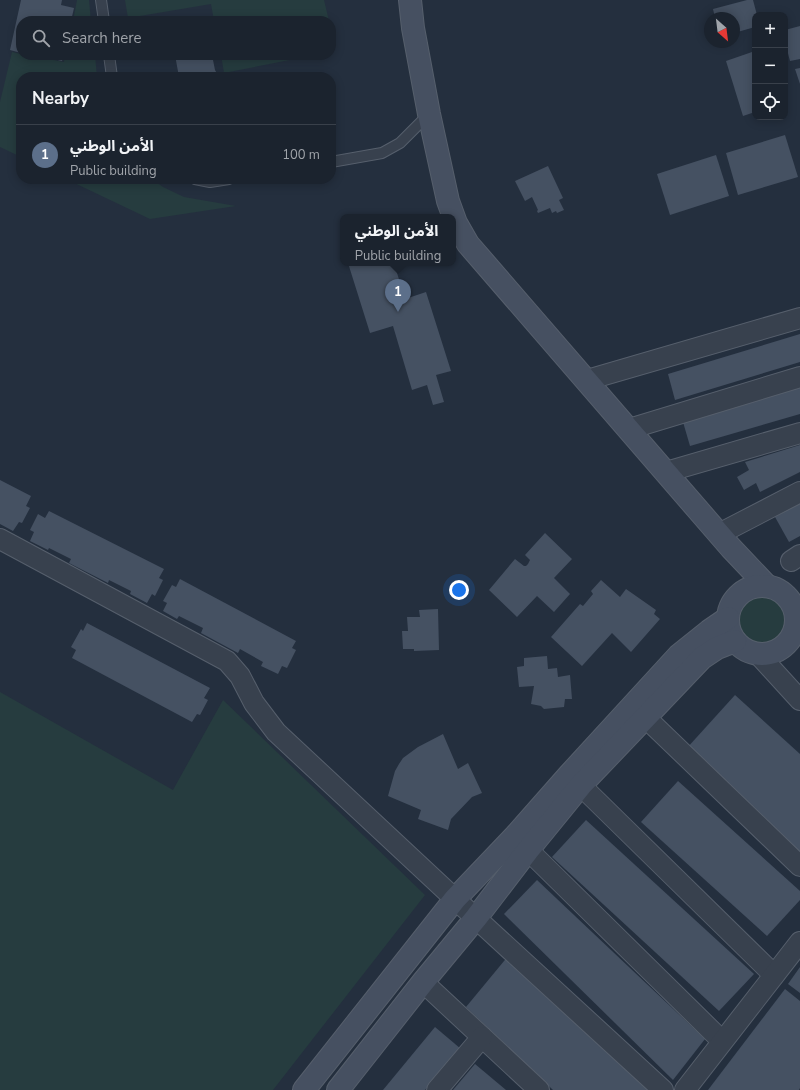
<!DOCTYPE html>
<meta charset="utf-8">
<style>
:root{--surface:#1b232e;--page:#242b36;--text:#f1f3f6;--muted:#a0a4aa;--line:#39404a;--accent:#bca0f2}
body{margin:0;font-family:"Nunito Sans","Noto Sans Arabic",sans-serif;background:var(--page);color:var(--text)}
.controls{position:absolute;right:12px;top:12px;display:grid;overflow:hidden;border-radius:8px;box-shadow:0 2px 10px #0003}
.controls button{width:36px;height:36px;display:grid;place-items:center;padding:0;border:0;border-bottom:1px solid var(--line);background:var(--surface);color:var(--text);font:20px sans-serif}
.compass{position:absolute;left:704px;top:12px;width:36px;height:36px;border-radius:50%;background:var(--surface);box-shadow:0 2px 10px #0003;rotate:152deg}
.you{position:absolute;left:459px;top:590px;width:14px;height:14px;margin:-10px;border:3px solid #fff;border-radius:50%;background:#1a73e8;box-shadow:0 0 0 6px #1a73e833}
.badge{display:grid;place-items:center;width:26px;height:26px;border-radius:50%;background:var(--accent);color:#fff;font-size:13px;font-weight:700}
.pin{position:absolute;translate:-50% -33px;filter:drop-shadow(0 1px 2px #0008)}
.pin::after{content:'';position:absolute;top:21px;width:14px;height:12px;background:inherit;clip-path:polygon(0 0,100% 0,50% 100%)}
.popup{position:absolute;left:340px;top:214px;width:116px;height:52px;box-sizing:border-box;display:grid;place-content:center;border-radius:8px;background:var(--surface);filter:drop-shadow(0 1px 3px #0005);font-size:13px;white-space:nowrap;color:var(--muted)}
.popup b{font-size:15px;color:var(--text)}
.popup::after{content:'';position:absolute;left:50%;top:100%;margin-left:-8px;border:8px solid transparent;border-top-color:var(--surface)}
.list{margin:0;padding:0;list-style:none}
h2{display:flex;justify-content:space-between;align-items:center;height:52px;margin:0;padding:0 16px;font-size:17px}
h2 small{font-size:13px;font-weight:400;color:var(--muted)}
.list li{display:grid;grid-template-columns:26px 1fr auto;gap:12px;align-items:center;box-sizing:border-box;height:60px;padding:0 16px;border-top:1px solid var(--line)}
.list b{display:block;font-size:15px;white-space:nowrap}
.list p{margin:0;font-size:13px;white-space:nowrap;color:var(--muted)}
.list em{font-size:13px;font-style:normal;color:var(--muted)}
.icon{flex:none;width:22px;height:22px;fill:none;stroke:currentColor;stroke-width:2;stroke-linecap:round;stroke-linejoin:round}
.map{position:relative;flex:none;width:800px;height:1090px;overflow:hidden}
.search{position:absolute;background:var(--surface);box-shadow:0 2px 10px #0003;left:16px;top:16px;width:320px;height:44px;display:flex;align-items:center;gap:10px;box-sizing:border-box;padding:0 14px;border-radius:16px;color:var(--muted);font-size:15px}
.panel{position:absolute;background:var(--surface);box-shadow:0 2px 10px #0003;left:16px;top:72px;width:320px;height:112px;border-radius:16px}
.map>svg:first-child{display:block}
.green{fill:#263c3f}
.building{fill:#455162}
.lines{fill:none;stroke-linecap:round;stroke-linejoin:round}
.lane-casing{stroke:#565f6c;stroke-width:12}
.street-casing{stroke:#565f6c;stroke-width:22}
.secondary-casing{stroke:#565f6c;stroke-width:24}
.lane{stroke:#38414e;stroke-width:10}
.street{stroke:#38414e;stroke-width:20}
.secondary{stroke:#465061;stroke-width:22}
</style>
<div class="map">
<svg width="800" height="1090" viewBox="0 0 800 1090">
<rect width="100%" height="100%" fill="#242f3e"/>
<g class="green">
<path d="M77,0h12l2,21h-18z"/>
<path d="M125,0h199l5,21h-115l-3,-17 -83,14z"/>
<path d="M12,52l9,2v1h6l37,7 1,-7h30l2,22h-76v80l-21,-10v-45z"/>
<path d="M221,55h94l-91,18z"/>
<path d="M66,179h86l11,8 21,10 52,9 -86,13z"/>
<circle cx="762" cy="621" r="26"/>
<path d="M0,692l173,98 50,-90 202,195 -152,195h-273z"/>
</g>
<g class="building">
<path d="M21,0h41l-1,5 13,3 -3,13h-50v32l-11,-3z"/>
<path d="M747,0h6l4,15h-2v12l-21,6v-15h-19l-2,-9z"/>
<path d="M800,26v33l-10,2 -5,-19v-12z"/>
<path d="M752,52l3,10v50l-12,4 -17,-55z"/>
<path d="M36,55h28l-2,6z"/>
<path d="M175,55h37l3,15 4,7h-40z"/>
<path d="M800,68v16l-5,-15z"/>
<path d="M308,72l1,5h-23v-1z"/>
<path d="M785,135l13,42 -60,18 -12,-42z"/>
<path d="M716,155l13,41 -59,19 -13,-41z"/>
<path d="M548,166l15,32 -4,2 5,10 -7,3 -1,-2 -4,2 -2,-5 -12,5 -1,-2 1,-1 -6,-13 -7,4 -10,-20z"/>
<path d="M348,263h46l11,36 21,-7 25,79 -15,4 8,27 -11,3 -6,-20 -15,5 -19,-64 -23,7z"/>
<path d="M800,334v28l-125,38 -7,-26z"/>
<path d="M800,387v27l-110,32 -7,-24z"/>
<path d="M800,445v27l-40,20 -4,-9 -12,7 -7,-13 12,-7 -4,-8z"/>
<path d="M0,480l31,16 -5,10 4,2 -8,15 -3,-1 -6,9 -13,-7z"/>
<path d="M800,503v33l-11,6 -14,-25z"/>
<path d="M49,511l115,58 -5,9 4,2 -8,16 -3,-2 -5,9 -17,-9 1,-3 -22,-11 -1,3 -39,-20 2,-4 -22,-11 -1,2 -18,-9 4,-9 -4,-2 8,-16 7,4z"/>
<path d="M545,533l27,26 -18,19 16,16 -16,18 -17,-16 -20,21 -28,-27 26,-31 9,7h2l2,-2 2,-4 -5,-5z"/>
<path d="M180,579l116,62 -4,7 4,2 -9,18 -5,-2 -4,8 -17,-8 2,-4 -23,-13 -2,4 -37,-20 2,-5 -24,-12 -2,3 -14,-8 4,-8 -4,-2 9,-16 4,2z"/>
<path d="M601,580l19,17 6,-8 30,21 -2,4 6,5 -29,33 -19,-19 -30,33 -31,-29 29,-33 3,2 10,-12 -2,-3z"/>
<path d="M438,609l1,41 -25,1v-2h-11l-1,-18h6l-1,-14h13l-1,-7z"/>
<path d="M87,623l123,65 -6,10 4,2 -8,15 -3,-1 -5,8 -120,-64 4,-8 -5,-3 10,-18 2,2z"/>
<path d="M547,656l1,13 9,-1 1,9 12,-2 2,24h-7l-1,8 -20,2 -3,-3 -10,-2 3,-18 -15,1 -2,-20 7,-1v-8z"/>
<path d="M735,695l65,59v98l-113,-104z"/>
<path d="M443,734l15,35 10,-6 14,30 -10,4 -21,22 -3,11 -30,-11 3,-9 -33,-14 7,-25 4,-7 4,-6 15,-11z"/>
<path d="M678,781l122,110v9l-33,36 -126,-114z"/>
<path d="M586,820l168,154 -35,37 -167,-154z"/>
<path d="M537,880l168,159 -32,41 -169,-166z"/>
<path d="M509,955l139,135h-95l-87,-83z"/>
<path d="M800,967v26l-12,-9z"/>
<path d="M785,989l15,12v87l-1,2h-91z"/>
<path d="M435,1027l26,22 -36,41h-42z"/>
<path d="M475,1064l31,26h-53z"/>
</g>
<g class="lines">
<defs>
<g id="lane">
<path d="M101,0l3,21"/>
<path d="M109,55l3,22"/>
<path d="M331,162l51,-9 18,-10 29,-29"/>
<path d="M195,179l15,3 19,-3"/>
</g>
<g id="street">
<path d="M587,380l213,-62"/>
<path d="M629,429l171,-52"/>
<path d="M666,472l134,-39"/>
<path d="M719,534l81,-42"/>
<path d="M0,539l227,122 13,15 14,27 22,29 179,167 208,191"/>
<path d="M791,561l9,-6"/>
<path d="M796,628l4,5"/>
<path d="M758,654l42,46"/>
<path d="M635,706l10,11 155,149"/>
<path d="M570,775l204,200"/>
<path d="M518,838l10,12 194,191"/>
<path d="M423,982l116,108"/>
<path d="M437,1090l45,-53"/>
<path d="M685,1090l115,-148"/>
</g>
<g id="secondary">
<path d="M410,0l3,28 16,86 19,87 8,22 12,21 263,304 36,38"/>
<circle cx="762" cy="620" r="34"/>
<path d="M304,1090l151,-191 61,-64 53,-60 110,-120 30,-24 19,-13"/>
<path d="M338,1090l85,-108 53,-64 52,-68 53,-65 121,-127 15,-10 18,-7"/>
</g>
</defs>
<use href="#lane" class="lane-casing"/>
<use href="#street" class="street-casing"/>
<use href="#secondary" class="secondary-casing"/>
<use href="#lane" class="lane"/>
<use href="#street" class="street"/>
<use href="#secondary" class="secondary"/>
</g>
</svg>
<div class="controls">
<button>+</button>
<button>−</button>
<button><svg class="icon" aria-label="locate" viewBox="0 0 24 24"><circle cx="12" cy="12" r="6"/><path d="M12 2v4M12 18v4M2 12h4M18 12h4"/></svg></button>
</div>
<svg class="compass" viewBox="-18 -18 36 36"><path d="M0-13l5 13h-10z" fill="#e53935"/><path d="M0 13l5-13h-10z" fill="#a0a4aa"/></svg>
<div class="you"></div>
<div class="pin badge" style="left:398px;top:312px;background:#5c6f8a">1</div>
<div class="popup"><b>الأمن الوطني</b>Public building</div>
<div class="search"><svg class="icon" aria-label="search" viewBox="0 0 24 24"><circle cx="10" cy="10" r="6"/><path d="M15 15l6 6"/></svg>Search here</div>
<section class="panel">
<h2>Nearby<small></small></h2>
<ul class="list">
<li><span class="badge" style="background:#5c6f8a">1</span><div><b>الأمن الوطني</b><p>Public building</p></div><em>100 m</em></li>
</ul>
</section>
</div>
